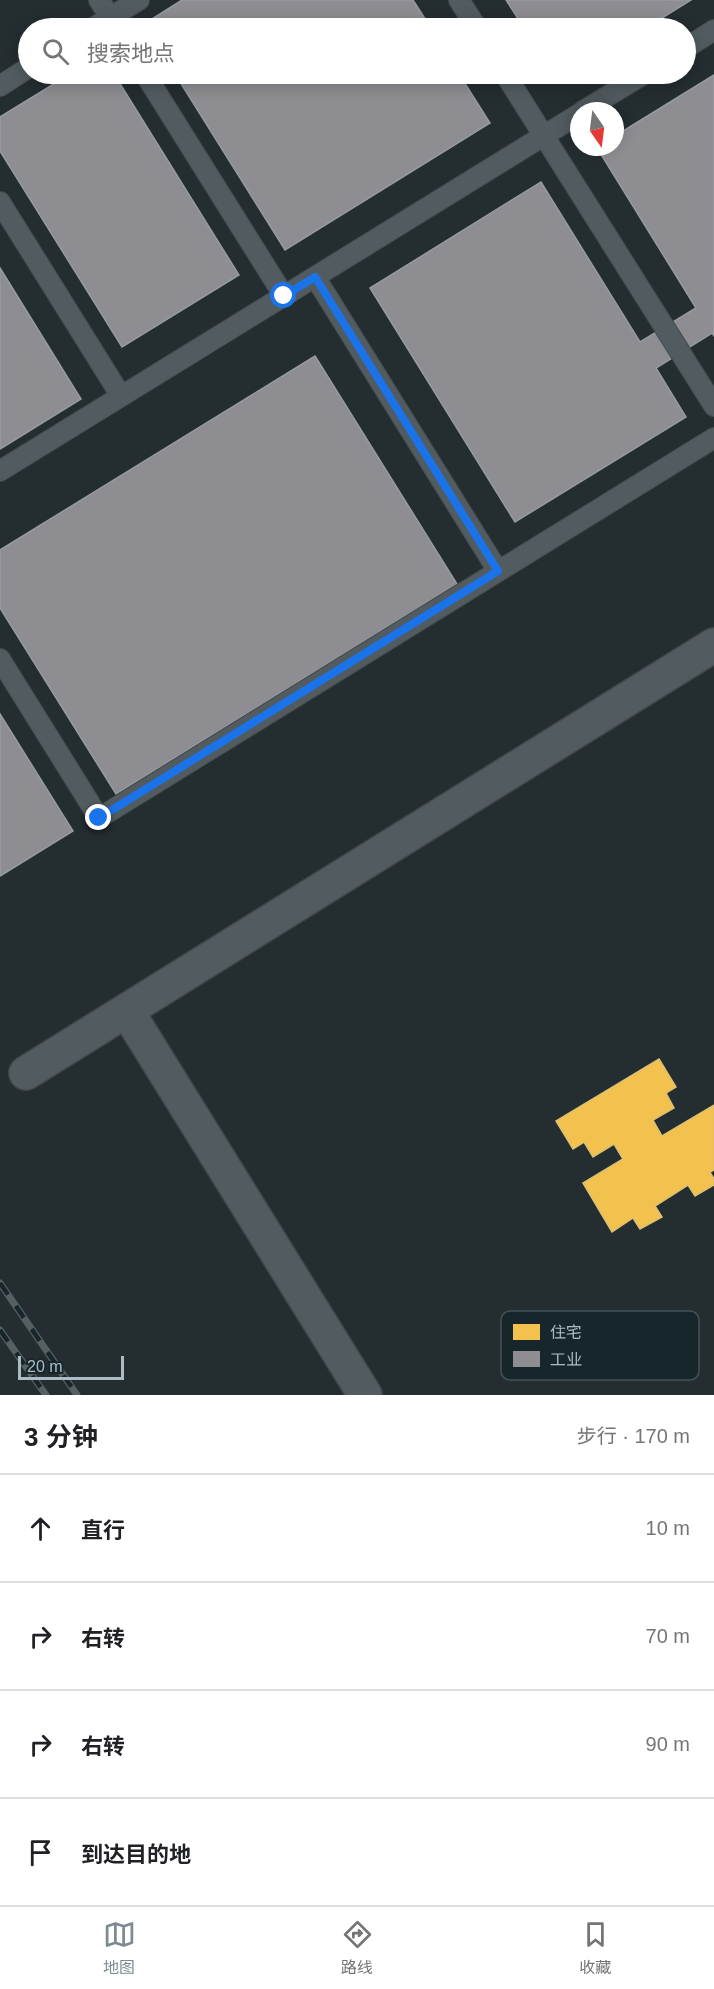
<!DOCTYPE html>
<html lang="zh">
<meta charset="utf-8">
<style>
:root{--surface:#fff;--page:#f2f2f2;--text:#202124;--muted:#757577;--line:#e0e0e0;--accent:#7c8b90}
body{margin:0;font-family:Arial,"Noto Sans SC",sans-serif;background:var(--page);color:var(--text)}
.compass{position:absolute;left:570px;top:102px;width:54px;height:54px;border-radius:50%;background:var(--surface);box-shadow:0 3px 15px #0003;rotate:166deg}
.scale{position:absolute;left:18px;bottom:15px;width:106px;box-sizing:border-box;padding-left:6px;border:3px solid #abbdc4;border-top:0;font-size:16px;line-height:21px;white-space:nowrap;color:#abbdc4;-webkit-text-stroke:4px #17262b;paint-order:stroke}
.stop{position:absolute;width:18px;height:18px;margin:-14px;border:4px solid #1a73e8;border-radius:50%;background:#fff}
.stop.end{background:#1a73e8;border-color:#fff;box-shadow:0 2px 6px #0008}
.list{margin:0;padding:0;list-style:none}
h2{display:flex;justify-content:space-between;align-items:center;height:78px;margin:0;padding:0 24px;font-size:26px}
h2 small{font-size:20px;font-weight:400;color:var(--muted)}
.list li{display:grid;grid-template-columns:39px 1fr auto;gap:18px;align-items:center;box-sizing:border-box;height:108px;padding:0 24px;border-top:2px solid var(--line)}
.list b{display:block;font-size:22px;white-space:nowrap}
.list em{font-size:20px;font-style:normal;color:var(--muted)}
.icon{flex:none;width:33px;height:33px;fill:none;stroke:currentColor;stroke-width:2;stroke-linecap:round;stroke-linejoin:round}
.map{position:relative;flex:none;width:714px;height:1395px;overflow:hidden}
.search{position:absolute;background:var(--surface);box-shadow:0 3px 15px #0003;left:18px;right:18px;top:18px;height:66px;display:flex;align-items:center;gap:15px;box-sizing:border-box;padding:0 21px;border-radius:33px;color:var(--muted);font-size:22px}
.sheet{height:510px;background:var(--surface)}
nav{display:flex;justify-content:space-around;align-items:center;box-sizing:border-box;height:84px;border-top:2px solid var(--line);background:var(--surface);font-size:16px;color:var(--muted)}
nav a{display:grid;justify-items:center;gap:3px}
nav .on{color:var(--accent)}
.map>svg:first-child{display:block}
.homes{fill:#f2c14e;stroke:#ddc071;stroke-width:1.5}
.industry{fill:#8d8d92;stroke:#969ba1;stroke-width:1.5}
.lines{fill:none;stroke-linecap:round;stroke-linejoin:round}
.lane-casing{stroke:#42494b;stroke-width:22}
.street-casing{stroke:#42494b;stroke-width:36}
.lane{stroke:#525c60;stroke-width:20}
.street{stroke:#525c60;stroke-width:33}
.rail-casing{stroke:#565f62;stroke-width:7}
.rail{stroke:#17262b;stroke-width:4.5;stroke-dasharray:14;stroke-linecap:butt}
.route{stroke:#1a73e8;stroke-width:8}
.key{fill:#17262b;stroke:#435359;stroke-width:1.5}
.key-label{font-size:16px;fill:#abbdc4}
</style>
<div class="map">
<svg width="714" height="1395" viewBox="0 0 714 1395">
<rect width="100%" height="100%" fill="#242d30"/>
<path class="homes" d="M659,1059l17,28 -10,6 8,15 -21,12 9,16 52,-31v65l-4,2 4,7v6l-19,11 -7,-11 -33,21 7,11 -22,12 -7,-11 -21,14 -29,-49 40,-24 -9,-15 -21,13 -9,-15 -11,7 -17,-28z"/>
<g class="industry">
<path d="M182,0h231l18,28h-285l-2,-4z"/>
<path d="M506,0h185l-45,28h-122z"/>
<path d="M70,74h44l125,201 -117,72 -122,-196v-34z"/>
<path d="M175,74h284l31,49 -205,127z"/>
<path d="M552,74h21l-15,9z"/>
<path d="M714,75v261l-2,-3 -56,35 30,49 -171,105 -145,-234 171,-106 99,160 56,-34 -99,-160 18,-1v-11z"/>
<path d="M0,268l81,131 -81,50z"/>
<path d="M315,356l142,228 -341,210 -116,-186v-58z"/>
<path d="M0,714l73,117 -73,45z"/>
</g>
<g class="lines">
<defs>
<g id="lane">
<path d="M99,0l18,28"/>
<path d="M459,0l18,28"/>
<path d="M93,28l46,-28"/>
<path d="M686,48l28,-18"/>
<path d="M145,74l139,222"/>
<path d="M505,74l209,332"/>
<path d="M0,86l28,-18"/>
<path d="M583,111l61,-37"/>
<path d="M0,202l121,194"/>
<path d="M315,277l183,294"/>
<path d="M0,471l579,-357"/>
<path d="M0,659l99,159 615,-380"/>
</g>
<g id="street">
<path d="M127,1011l238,384"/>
<path d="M26,1073l688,-428"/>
</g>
</defs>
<use href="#lane" class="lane-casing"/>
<use href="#street" class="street-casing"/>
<use href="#lane" class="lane"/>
<use href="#street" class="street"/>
<defs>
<g id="rail">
<path d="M0,1283l77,112"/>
<path d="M0,1330l46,65"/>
</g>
</defs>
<use href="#rail" class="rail-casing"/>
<use href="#rail" class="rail"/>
</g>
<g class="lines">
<path class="route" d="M99,818l399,-247 -183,-294 -31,19"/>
</g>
<rect x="501" y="1311" width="198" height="69" rx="9" class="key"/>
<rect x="513" y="1324" width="27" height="16" fill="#f2c14e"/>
<rect x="513" y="1351" width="27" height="16" fill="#8d8d92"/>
<g class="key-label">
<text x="550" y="1338">住宅</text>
<text x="550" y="1365">工业</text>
</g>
</svg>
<svg class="compass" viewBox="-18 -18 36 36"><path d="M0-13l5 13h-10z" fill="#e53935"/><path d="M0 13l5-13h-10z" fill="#757577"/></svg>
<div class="scale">20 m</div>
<div class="stop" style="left:284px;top:296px"></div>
<div class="stop end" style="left:99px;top:818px"></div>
<div class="search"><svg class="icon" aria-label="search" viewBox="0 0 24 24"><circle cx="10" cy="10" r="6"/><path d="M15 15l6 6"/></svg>搜索地点</div>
</div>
<section class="sheet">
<h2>3 分钟<small>步行 · 170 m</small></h2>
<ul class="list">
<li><svg class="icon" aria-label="ahead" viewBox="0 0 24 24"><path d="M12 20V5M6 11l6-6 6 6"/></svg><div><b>直行</b></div><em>10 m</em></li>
<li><svg class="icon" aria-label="right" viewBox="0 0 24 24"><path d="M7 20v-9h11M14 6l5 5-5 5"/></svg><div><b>右转</b></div><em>70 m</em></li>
<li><svg class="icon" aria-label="right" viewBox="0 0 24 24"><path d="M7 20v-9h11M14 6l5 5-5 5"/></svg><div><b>右转</b></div><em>90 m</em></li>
<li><svg class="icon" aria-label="arrive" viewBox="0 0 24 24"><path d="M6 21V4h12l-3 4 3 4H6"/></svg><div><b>到达目的地</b></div></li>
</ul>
</section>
<nav>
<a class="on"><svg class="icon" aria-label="map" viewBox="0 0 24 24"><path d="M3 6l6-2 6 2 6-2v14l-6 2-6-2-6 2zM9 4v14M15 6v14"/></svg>地图</a>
<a><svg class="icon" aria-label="directions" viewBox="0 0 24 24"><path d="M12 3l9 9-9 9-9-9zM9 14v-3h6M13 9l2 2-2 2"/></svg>路线</a>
<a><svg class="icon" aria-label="saved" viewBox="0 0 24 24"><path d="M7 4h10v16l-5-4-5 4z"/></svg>收藏</a>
</nav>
